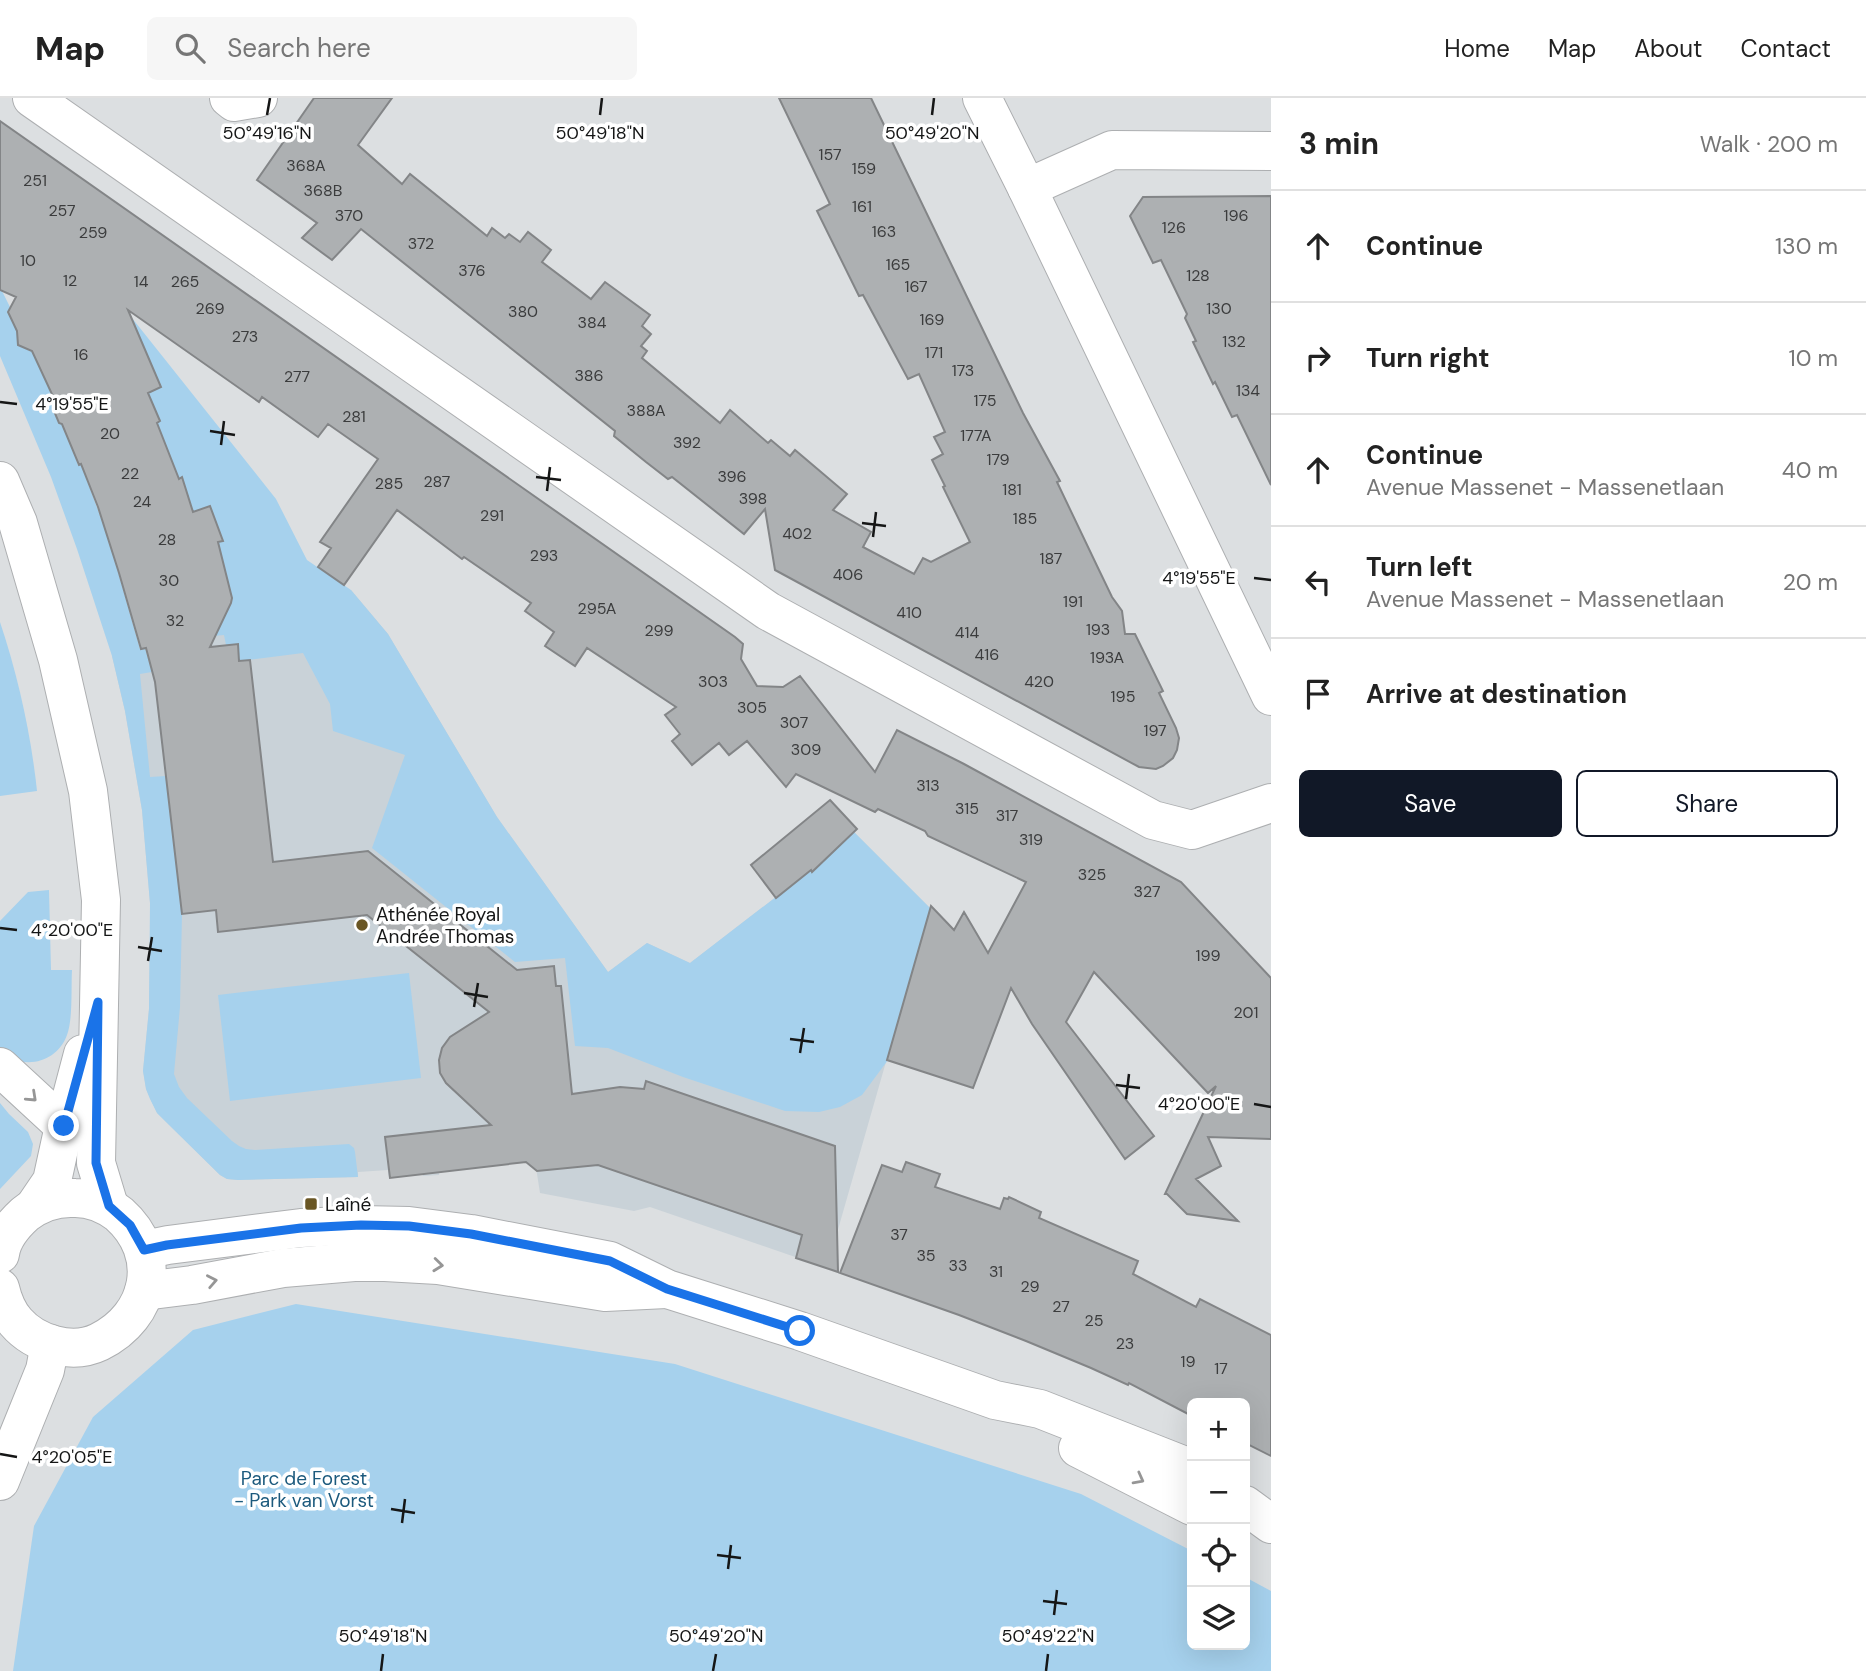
<!DOCTYPE html>
<meta charset="utf-8">
<style>
:root{--surface:#fff;--page:#f6f6f6;--text:#222;--muted:#767676;--line:#e0e0e0;--accent:#111827}
body{margin:0;font-family:"DM Sans",sans-serif;background:var(--page);color:var(--text)}
.controls{position:absolute;right:21px;bottom:21px;display:grid;overflow:hidden;border-radius:10px;box-shadow:0 7px 28px #0002}
.controls button{width:63px;height:63px;display:grid;place-items:center;padding:0;border:0;border-bottom:2px solid var(--line);background:var(--surface);color:var(--text);font:35px sans-serif}
.stop{position:absolute;width:21px;height:21px;margin:-16px;border:5px solid #1a73e8;border-radius:50%;background:#fff}
.stop.end{background:#1a73e8;border-color:#fff;box-shadow:0 2px 7px #0008}
.list{margin:0;padding:0;list-style:none}
h2{display:flex;justify-content:space-between;align-items:center;height:91px;margin:0;padding:0 28px;font-size:30px}
h2 small{font-size:23px;font-weight:400;color:var(--muted)}
.list li{display:grid;grid-template-columns:46px 1fr auto;gap:21px;align-items:center;box-sizing:border-box;height:112px;padding:0 28px;border-top:2px solid var(--line)}
.list b{display:block;font-size:26px;white-space:nowrap}
.list p{margin:0;font-size:23px;white-space:nowrap;color:var(--muted)}
.list em{font-size:23px;font-style:normal;color:var(--muted)}
.actions{display:flex;gap:14px;padding:21px 28px}
.actions a{flex:1;padding:16px 0;border:2px solid var(--accent);border-radius:10px;text-align:center;font-size:24px;color:var(--accent)}
.actions .main{background:var(--accent);color:#fff}
.icon{flex:none;width:38px;height:38px;fill:none;stroke:currentColor;stroke-width:2;stroke-linecap:round;stroke-linejoin:round}
.map{position:relative;flex:none;width:1271px;height:1573px;overflow:hidden}
header{display:flex;align-items:center;gap:42px;box-sizing:border-box;height:98px;padding:0 35px;background:var(--surface);border-bottom:2px solid var(--line)}
header strong{font-size:33px}
nav{display:flex;gap:38px;margin-inline-start:auto;font-size:24px}
.search{width:490px;height:63px;background:var(--page);display:flex;align-items:center;gap:18px;box-sizing:border-box;padding:0 24px;border-radius:10px;color:var(--muted);font-size:26px}
main{display:flex}
aside{flex:1;background:var(--surface)}
.map>svg:first-child{display:block}
.built{fill:#c9d2d8}
.green{fill:#a6d1ed}
.building{fill:#adb0b2;stroke:#838587;stroke-width:2}
.lines{fill:none;stroke-linecap:round;stroke-linejoin:round}
.minor-casing{stroke:#adafb1;stroke-width:40}
.major-casing{stroke:#adafb1;stroke-width:40}
.minor{stroke:#fff;stroke-width:38}
.major{stroke:#fff;stroke-width:38}
.oneway{stroke:#969696}
.route{stroke:#1a73e8;stroke-width:9}
.ticks{fill:none;stroke:#151616;stroke-width:2.5}
.poi-dot{fill:#695624;stroke:#fff;stroke-width:2.5}
.labels{text-anchor:middle;dominant-baseline:central;stroke-width:7;stroke-linejoin:round;paint-order:stroke}
.number-label{font-size:16px;fill:#3b3c3d}
.poi-label{font-size:19px;fill:#151616;stroke:#fff;text-anchor:start}
.park-label{font-size:19px;fill:#1c5a7d;stroke:#fff}
.ticks-label{font-size:18px;text-anchor:middle;fill:#151616;stroke:#fff;stroke-width:7;stroke-linejoin:round;paint-order:stroke}
</style>
<header>
<strong>Map</strong>
<div class="search"><svg class="icon" aria-label="search" viewBox="0 0 24 24"><circle cx="10" cy="10" r="6"/><path d="M15 15l6 6"/></svg>Search here</div>
<nav><a>Home</a><a>Map</a><a>About</a><a>Contact</a></nav>
</header>
<main>
<div class="map">
<svg width="1271" height="1573" viewBox="0 0 1271 1573">
<rect width="100%" height="100%" fill="#dcdfe1"/>
<path class="built" d="M351,492l37,44 109,183 111,155 39,-29 43,20 121,-93 2,2 41,-40 76,76 -103,360 -177,-61 -16,4 -94,-18 -5,-32 -96,11v3l-16,1 -1,-2 -33,4 -1,-8 -30,2v5l-120,3 -11,-1 -7,-4 -63,-62 -11,-24 -3,-18 6,-62 1,-68v-38l-8,-93 -17,-99 -13,-55 33,-8z"/>
<g class="green">
<path d="M0,192l2,1 8,16 -2,5c6,11 14,21 21,33 11,18 19,40 27,60l-1,6 10,14 13,40 3,-1 28,76 31,109 5,-1 7,24 -12,2 10,103 16,-1 16,138 -2,93 -6,67 5,13 8,11 45,43 7,5 7,3 9,1 94,-6 5,4 1,4 3,25 -120,3 -11,-1 -7,-4 -55,-54 -8,-8 -7,-14 -4,-10 -3,-18 6,-62 1,-106 -8,-93 -17,-99 -13,-55 -35,-107 -26,-72 -51,-121z"/>
<path d="M128,215l148,186 31,61 44,30 37,44 109,183 111,155 39,-29 43,20 121,-93 2,2 41,-40 76,76 -42,152 -26,35 -22,12 -21,5 -34,-1 -102,-34 -75,-29 -33,-2 -10,-88 -50,4 -143,-114 33,-93 -72,-24 -3,-27 -27,-51 -64,8 -1,-17 -12,1 -2,-10 -23,2v-5l19,-5 -5,-17 -8,-64 16,-6 -13,-34 -17,6 -11,-34h-3l-17,-42 -12,-10 10,-5 -6,-13 -21,-9 28,-12z"/>
<path d="M0,524c18,54 31,112 37,169l-37,5z"/>
<path d="M49,792l2,80h21c-1,18 1,49 -5,65 -7,20 -28,31 -48,26 -7,-2 -13,-7 -19,-10v-130l28,-29z"/>
<path d="M409,875l12,105 -191,23 -12,-106z"/>
<path d="M0,1005l9,11 19,18 5,12 -2,12 -31,33z"/>
<path d="M296,1206l379,60 406,130 111,57v94h53v-68l26,14v80h-1258l21,-145 59,-109 100,-87z"/>
</g>
<g class="building">
<path d="M314,0h78l-34,47 44,39 8,-10 77,62 5,-8 13,10 4,-4 11,8 8,-10 23,18 -9,12 49,37 14,-17 45,33 -8,11 9,8 -10,12 6,5 -5,7 78,65 10,-13 38,33 3,-3 19,16 5,-6 52,44 -14,16 38,22 -8,15 51,27 9,-16 8,4 39,-20 -27,-55 2,-1 -13,-26 11,-6 -9,-17 11,-5 -26,-58 -11,5 -45,-84 -4,1 -42,-85 13,-7 -51,-106h92l152,315 37,68 -3,1 42,88 13,27 10,14 3,23h10l28,57 -4,2 17,35 3,10 -2,12 -4,8 -10,8 -7,3 -17,-2 -364,-197 -10,-61 -21,25 -72,-57 -4,2 -22,-17 -32,-26 1,-5 -254,-202 -29,31 -30,-22 15,-15 -60,-43z"/>
<path d="M0,23l735,516 8,7 -2,15 16,27 26,1 17,-11 75,96 22,-42 67,34 217,118 90,96v161l-63,-2 13,29 -25,13 42,42 -51,-7 -20,-20h-2l51,-108 -8,7 -114,-121 -28,50 88,114 -29,23 -93,-135 -21,-36 -38,100 -86,-28 44,-154 23,24 10,-18 24,41 38,-71 -98,-46 -3,-5 -47,-22 -3,3 -79,-38 -10,13 -39,-46 -18,14 -10,-12 -27,22 -20,-24 8,-7 -15,-19 11,-8 -89,-59 -12,18 -30,-20 9,-14 -29,-21 6,-8 -67,-46 -2,2 -65,-49 -53,75 -26,-18 13,-19 -11,-6 58,-83 -50,-35 -10,13 -56,-40 -3,5 -131,-92 33,77 -13,6 12,28 -3,2 22,56 3,-2 11,35 17,-6 13,35 -5,1 14,56 -1,5 -21,44 28,-3 1,17 11,-1 23,202 95,-11 149,119 37,-4 2,20h5l11,108 48,-7 24,2 2,-8 189,65 3,126 -42,-14 6,-23 -204,-70 -61,6 -11,-9 -136,16 -5,-41 106,-12 -45,-42 -6,-10 -1,-13 3,-12 8,-11 39,-25 -122,-97 -149,17 -2,-22 -34,4 -27,-232 -9,-34 -5,1 -22,-76 -21,-66 -17,-43 -2,1 -17,-41 -3,-1 -5,-12 3,-6 -25,-54 -14,-6 -1,-14 -9,-19 8,-15 -16,-7z"/>
<path d="M1271,98v289l-34,-70 -5,2 -17,-35 -2,2 -20,-42 3,-1 -11,-23 2,-4 -26,-54 -8,3 -23,-47 13,-19z"/>
<path d="M830,702l27,29 -45,43 -1,-2 -35,28 -25,-33z"/>
<path d="M906,1064l34,12 -5,13 65,22 4,-11 4,1 1,-2 32,15 -2,6 99,43 -5,13 63,33 4,-8 71,36v121l-26,-13v-40h-53v13l-63,-33 -1,2 -37,-17 -65,-27 -67,-26 -119,-42 42,-108 20,7z"/>
</g>
<g class="lines">
<defs>
<g id="minor">
<path d="M32,0l736,513 385,209 39,10 79,-27"/>
<path d="M229,0l5,4 24,-4"/>
<path d="M982,0l45,90 244,508"/>
<path d="M1027,90l85,-38 159,1"/>
<path d="M0,383l18,42 40,137 30,131 13,109 -5,263 13,43"/>
<path d="M0,969l64,59"/>
<path d="M35,1108l17,-25 12,-55 19,-72"/>
</g>
<g id="major">
<path d="M144,1152l24,-5 133,-17 60,-3 48,1 62,8 139,27 57,28 133,42 195,69 45,9 140,55 12,7"/>
<path d="M0,1156c2,-16 14,-30 25,-40 15,-12 31,-17 50,-16 16,0 31,6 44,16 45,40 33,102 -20,128 -27,13 -64,2 -83,-20 -9,-10 -13,-21 -16,-34"/>
<path d="M144,1193l48,-6 91,-17 71,-6h31l53,3 167,27 61,-3"/>
<path d="M1078,1350l114,58"/>
<path d="M0,1383l45,-111 5,-26"/>
<path d="M1245,1407l26,19"/>
</g>
</defs>
<use href="#minor" class="minor-casing"/>
<use href="#major" class="major-casing"/>
<use href="#minor" class="minor"/>
<use href="#major" class="major"/>
</g>
<defs><path id="oneway-chevron" d="M-2-3.5L2.5 0L-2 3.5" fill="none" stroke-width="1.6" stroke-linecap="round" stroke-linejoin="round" transform="scale(1.75)"/></defs>
<g class="oneway">
<use href="#oneway-chevron" transform="translate(32 999) rotate(43)"/>
<use href="#oneway-chevron" transform="translate(438 1167) rotate(6)"/>
<use href="#oneway-chevron" transform="translate(212 1183) rotate(-11)"/>
<use href="#oneway-chevron" transform="translate(1139 1381) rotate(28)"/>
</g>
<g class="lines">
<path class="route" d="M64,1028l34,-124 -2,161 13,43 21,19 14,25 23,-5 134,-17 60,-3 48,1 62,8 139,27 57,28 133,42"/>
</g>
<path class="ticks" d="M267,17l3,-17M600,17l2,-17M932,17l2,-17M0,304l17,2M210,333l25,4M221,347l3,-24M536,379l25,3M547,393l3,-24M862,425l24,3M873,439l3,-25M1254,480l17,2M0,830l17,2M138,849l24,4M148,863l4,-24M464,895l24,4M474,909l4,-24M790,941l24,3M800,955l4,-25M1116,987l24,3M1126,1001l3,-25M1254,1006l17,3M0,1356l17,3M391,1411l24,4M402,1425l3,-24M717,1457l24,3M728,1471l3,-24M1043,1503l24,3M1054,1517l3,-25M381,1573l2,-17M713,1573l3,-17M1046,1573l2,-17"/>
<g class="poi-dot">
<circle cx="362" cy="827" r="7"/>
<rect x="304" y="1099" width="14" height="14" rx="3.5"/>
</g>
<g class="labels">
<g class="number-label">
<text x="830" y="56">157</text>
<text x="306" y="67">368A</text>
<text x="864" y="70">159</text>
<text x="35" y="82">251</text>
<text x="323" y="92">368B</text>
<text x="862" y="108">161</text>
<text x="62" y="112">257</text>
<text x="349" y="117">370</text>
<text x="1236" y="117">196</text>
<text x="1174" y="129">126</text>
<text x="884" y="133">163</text>
<text x="93" y="134">259</text>
<text x="421" y="145">372</text>
<text x="28" y="162">10</text>
<text x="898" y="166">165</text>
<text x="472" y="172">376</text>
<text x="1198" y="177">128</text>
<text x="70" y="182">12</text>
<text x="141" y="183">14</text>
<text x="185" y="183">265</text>
<text x="916" y="188">167</text>
<text x="210" y="210">269</text>
<text x="1219" y="210">130</text>
<text x="523" y="213">380</text>
<text x="932" y="221">169</text>
<text x="592" y="224">384</text>
<text x="245" y="238">273</text>
<text x="1234" y="243">132</text>
<text x="934" y="254">171</text>
<text x="81" y="256">16</text>
<text x="963" y="272">173</text>
<text x="589" y="277">386</text>
<text x="297" y="278">277</text>
<text x="1248" y="292">134</text>
<text x="985" y="302">175</text>
<text x="646" y="312">388A</text>
<text x="354" y="318">281</text>
<text x="110" y="335">20</text>
<text x="976" y="337">177A</text>
<text x="687" y="344">392</text>
<text x="998" y="361">179</text>
<text x="130" y="375">22</text>
<text x="732" y="378">396</text>
<text x="437" y="383">287</text>
<text x="389" y="385">285</text>
<text x="1012" y="391">181</text>
<text x="753" y="400">398</text>
<text x="142" y="403">24</text>
<text x="492" y="417">291</text>
<text x="1025" y="420">185</text>
<text x="797" y="435">402</text>
<text x="167" y="441">28</text>
<text x="544" y="457">293</text>
<text x="1051" y="460">187</text>
<text x="848" y="476">406</text>
<text x="169" y="482">30</text>
<text x="1073" y="503">191</text>
<text x="597" y="510">295A</text>
<text x="909" y="514">410</text>
<text x="175" y="522">32</text>
<text x="1098" y="531">193</text>
<text x="659" y="532">299</text>
<text x="967" y="534">414</text>
<text x="987" y="556">416</text>
<text x="1107" y="559">193A</text>
<text x="713" y="583">303</text>
<text x="1039" y="583">420</text>
<text x="1123" y="598">195</text>
<text x="752" y="609">305</text>
<text x="794" y="624">307</text>
<text x="1155" y="632">197</text>
<text x="806" y="651">309</text>
<text x="928" y="687">313</text>
<text x="967" y="710">315</text>
<text x="1007" y="717">317</text>
<text x="1031" y="741">319</text>
<text x="1092" y="776">325</text>
<text x="1147" y="793">327</text>
<text x="1208" y="857">199</text>
<text x="1246" y="914">201</text>
<text x="899" y="1136">37</text>
<text x="926" y="1157">35</text>
<text x="958" y="1167">33</text>
<text x="996" y="1173">31</text>
<text x="1030" y="1188">29</text>
<text x="1061" y="1208">27</text>
<text x="1094" y="1222">25</text>
<text x="1125" y="1245">23</text>
<text x="1188" y="1263">19</text>
<text x="1221" y="1270">17</text>
</g>
<g class="poi-label">
<text x="376" y="816">Athénée Royal<tspan x="376" dy="22">Andrée Thomas</tspan></text>
<text x="325" y="1106">Laîné</text>
</g>
<g class="park-label">
<text x="304" y="1380">Parc de Forest<tspan x="304" dy="22">- Park van Vorst</tspan></text>
</g>
</g>
<g class="ticks-label">
<text x="267" y="41">50°49'16"N</text>
<text x="600" y="41">50°49'18"N</text>
<text x="932" y="41">50°49'20"N</text>
<text x="72" y="312">4°19'55"E</text>
<text x="1199" y="486">4°19'55"E</text>
<text x="72" y="838">4°20'00"E</text>
<text x="1199" y="1012">4°20'00"E</text>
<text x="72" y="1365">4°20'05"E</text>
<text x="383" y="1544">50°49'18"N</text>
<text x="716" y="1544">50°49'20"N</text>
<text x="1048" y="1544">50°49'22"N</text>
</g>
</svg>
<div class="controls">
<button>+</button>
<button>−</button>
<button><svg class="icon" aria-label="locate" viewBox="0 0 24 24"><circle cx="12" cy="12" r="6"/><path d="M12 2v4M12 18v4M2 12h4M18 12h4"/></svg></button>
<button><svg class="icon" aria-label="layers" viewBox="0 0 24 24"><path d="M12 4l9 5-9 5-9-5zM3 14l9 5 9-5"/></svg></button>
</div>
<div class="stop" style="left:800px;top:1233px"></div>
<div class="stop end" style="left:64px;top:1028px"></div>
</div>
<aside>
<h2>3 min<small>Walk · 200 m</small></h2>
<ul class="list">
<li><svg class="icon" aria-label="ahead" viewBox="0 0 24 24"><path d="M12 20V5M6 11l6-6 6 6"/></svg><div><b>Continue</b></div><em>130 m</em></li>
<li><svg class="icon" aria-label="right" viewBox="0 0 24 24"><path d="M7 20v-9h11M14 6l5 5-5 5"/></svg><div><b>Turn right</b></div><em>10 m</em></li>
<li><svg class="icon" aria-label="ahead" viewBox="0 0 24 24"><path d="M12 20V5M6 11l6-6 6 6"/></svg><div><b>Continue</b><p>Avenue Massenet - Massenetlaan</p></div><em>40 m</em></li>
<li><svg class="icon" aria-label="left" viewBox="0 0 24 24"><path d="M17 20v-9H6M10 6l-5 5 5 5"/></svg><div><b>Turn left</b><p>Avenue Massenet - Massenetlaan</p></div><em>20 m</em></li>
<li><svg class="icon" aria-label="arrive" viewBox="0 0 24 24"><path d="M6 21V4h12l-3 4 3 4H6"/></svg><div><b>Arrive at destination</b></div></li>
</ul>
<div class="actions"><a class="main">Save</a><a>Share</a></div>
</aside>
</main>
